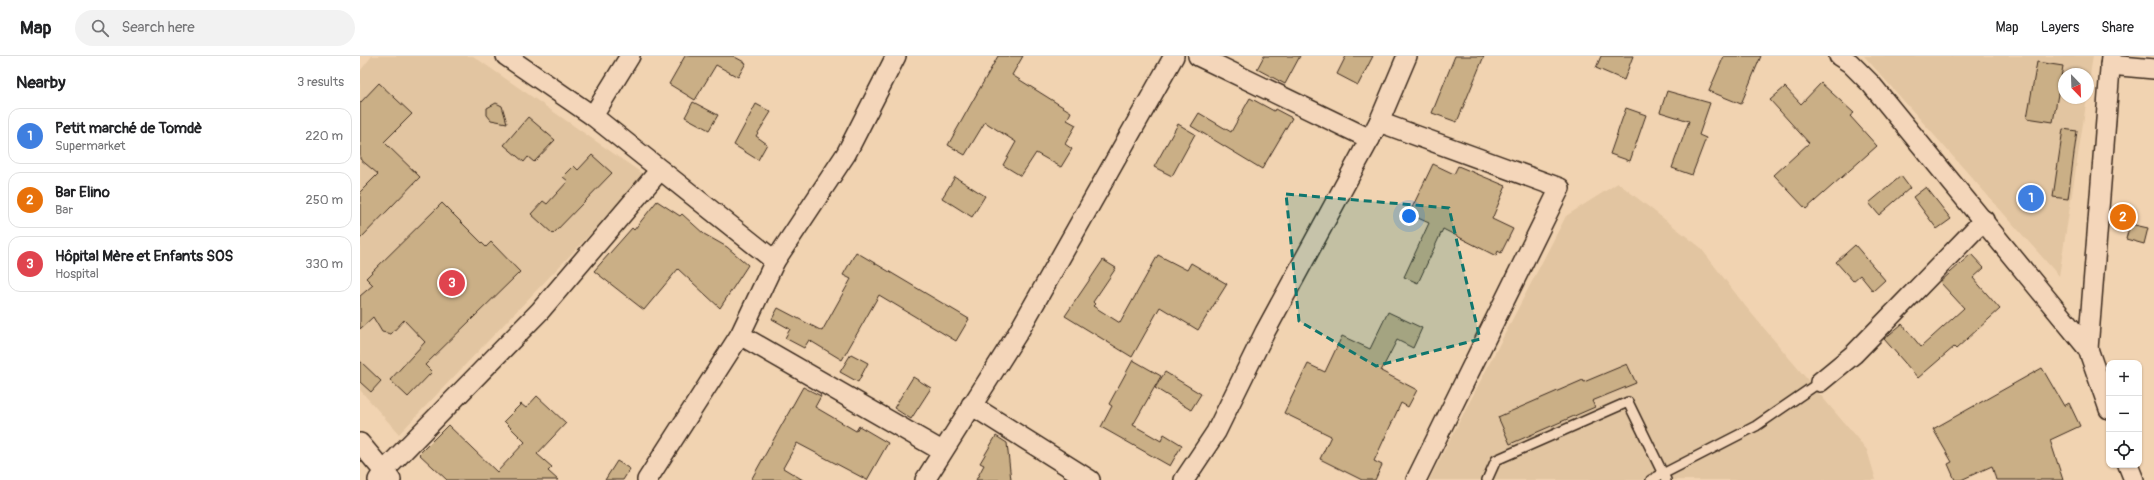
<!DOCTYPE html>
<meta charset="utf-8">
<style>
:root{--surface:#fff;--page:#f2f2f2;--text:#202124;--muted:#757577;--line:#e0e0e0;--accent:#2563eb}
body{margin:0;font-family:Pangolin,sans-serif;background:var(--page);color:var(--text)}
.controls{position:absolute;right:12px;bottom:12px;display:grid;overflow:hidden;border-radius:8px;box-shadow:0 1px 3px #0004}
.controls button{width:36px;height:36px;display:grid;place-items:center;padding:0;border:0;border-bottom:1px solid var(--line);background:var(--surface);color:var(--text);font:20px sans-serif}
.compass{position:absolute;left:1698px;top:12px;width:36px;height:36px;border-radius:50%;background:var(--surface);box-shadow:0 1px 3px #0004;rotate:157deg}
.you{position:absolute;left:1049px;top:160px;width:14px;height:14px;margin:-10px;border:3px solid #fff;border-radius:50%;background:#1a73e8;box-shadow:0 0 0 6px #1a73e833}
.badge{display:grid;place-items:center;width:26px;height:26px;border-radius:50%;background:var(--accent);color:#fff;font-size:13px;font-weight:700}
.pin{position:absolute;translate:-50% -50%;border:2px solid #fff;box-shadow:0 1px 4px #0006}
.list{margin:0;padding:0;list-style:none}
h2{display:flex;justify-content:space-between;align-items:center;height:52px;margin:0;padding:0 16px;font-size:17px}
h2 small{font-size:13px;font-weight:400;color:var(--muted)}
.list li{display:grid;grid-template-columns:26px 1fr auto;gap:12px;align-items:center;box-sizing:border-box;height:56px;margin:0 8px 8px;padding:0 8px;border:1px solid var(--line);border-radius:12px}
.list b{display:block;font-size:15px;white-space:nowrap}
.list p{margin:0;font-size:13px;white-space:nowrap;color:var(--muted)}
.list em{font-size:13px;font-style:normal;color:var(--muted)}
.icon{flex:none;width:22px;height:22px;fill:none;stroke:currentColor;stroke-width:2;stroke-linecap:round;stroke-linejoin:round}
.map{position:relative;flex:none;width:1794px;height:424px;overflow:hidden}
header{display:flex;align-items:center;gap:24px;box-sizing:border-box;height:56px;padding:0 20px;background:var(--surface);border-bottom:1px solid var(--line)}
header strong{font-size:19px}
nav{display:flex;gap:22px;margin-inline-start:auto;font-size:14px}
.search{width:280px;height:36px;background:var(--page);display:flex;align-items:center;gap:10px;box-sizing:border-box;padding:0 14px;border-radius:22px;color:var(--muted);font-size:15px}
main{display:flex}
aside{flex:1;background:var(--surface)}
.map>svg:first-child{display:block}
.built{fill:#e2c5a1}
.building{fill:#caaf86;stroke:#3b2a1e}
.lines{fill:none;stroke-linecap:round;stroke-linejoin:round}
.lane-casing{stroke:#3b2a1e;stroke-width:12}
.street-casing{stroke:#3b2a1e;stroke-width:22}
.lane{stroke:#f4d6ba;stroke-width:9}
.street{stroke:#f4d6ba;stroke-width:19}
.marked{fill:#0f766e;fill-opacity:0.2;stroke:#0f766e;stroke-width:3;stroke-dasharray:8 5;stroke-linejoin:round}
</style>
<header>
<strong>Map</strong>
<div class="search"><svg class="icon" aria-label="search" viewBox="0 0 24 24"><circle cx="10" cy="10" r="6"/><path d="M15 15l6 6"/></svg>Search here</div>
<nav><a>Map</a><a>Layers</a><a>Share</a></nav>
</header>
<main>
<aside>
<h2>Nearby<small>3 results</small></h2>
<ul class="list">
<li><span class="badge" style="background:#3f7fe0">1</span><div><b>Petit marché de Tomdè</b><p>Supermarket</p></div><em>220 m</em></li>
<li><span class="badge" style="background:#e8710a">2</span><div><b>Bar Elino</b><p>Bar</p></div><em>250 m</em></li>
<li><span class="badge" style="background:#e0444e">3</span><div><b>Hôpital Mère et Enfants SOS</b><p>Hospital</p></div><em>330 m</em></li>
</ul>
</aside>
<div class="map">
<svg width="1794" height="424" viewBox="0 0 1794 424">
<rect width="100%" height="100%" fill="#f1d3b1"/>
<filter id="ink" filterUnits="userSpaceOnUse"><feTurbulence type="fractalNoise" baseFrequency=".025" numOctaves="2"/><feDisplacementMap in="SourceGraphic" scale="8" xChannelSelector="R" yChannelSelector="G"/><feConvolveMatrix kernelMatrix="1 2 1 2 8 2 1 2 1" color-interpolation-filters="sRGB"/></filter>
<g filter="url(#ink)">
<g class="built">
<path d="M12,0h101l173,120 -247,258 -39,-44v-319z"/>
<path d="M1504,0h229l-5,32v-14h-24v24h23l-28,178z"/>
<path d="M1258,127l82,64 46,60 121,143 9,30h-447l137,-264z"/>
</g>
<g class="building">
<path d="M325,0h48l13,7 -8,14 -22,-12 -21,35 -26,-16z"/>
<path d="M638,0h25l-11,19 59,37 -4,8 9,5 -11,19 7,5 -11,18 -25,-14 -15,23 -18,-11 13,-23 -31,-20 -20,33 -17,-10z"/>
<path d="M904,0h36l-15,28 -28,-15z"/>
<path d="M986,0h27l-15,29 -21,-11z"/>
<path d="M1095,0h29l-27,66 -25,-9z"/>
<path d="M1241,0h32l-9,24 -28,-12z"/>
<path d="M1364,0h37l-20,48 -32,-13z"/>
<path d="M1677,6l26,4 -10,56 -26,-4z"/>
<path d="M19,27l33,31 -28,28 36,35 -60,62v-47l18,-18 -18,-15v-56z"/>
<path d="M1461,27l33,30 -4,3 27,30 -71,63 -32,-34 35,-32 -39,-43 15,-13 16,17z"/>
<path d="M1307,35l43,12 -11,32 7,3 -14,37 -20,-7 17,-47 -29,-9z"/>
<path d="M890,42l24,13 1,-2 17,9 -30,51 -71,-43 8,-13 32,19z"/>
<path d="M333,46l25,13 -9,15 -24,-13z"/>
<path d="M136,47l6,3 5,17 -16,-3 -4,-5v-7z"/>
<path d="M396,48l15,8 -15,24 11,8 -9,16 -24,-15z"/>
<path d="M1266,52l20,7 -16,46 -20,-7z"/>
<path d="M168,61l27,23 -21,22 -6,-5 -4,5 -20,-17z"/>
<path d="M818,68l17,10 -23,42 -18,-9z"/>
<path d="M1703,73l14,2 -9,68 -15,-2z"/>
<path d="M232,99l20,18 -59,61 -22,-20 12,-13 4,3 21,-23 -5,-4 11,-11 4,4z"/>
<path d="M1073,108l21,10 4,-8 48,20 -14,33 21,10 -12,24 -3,-2 -2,5 -53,-27 -25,54 -14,-6 25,-54 -20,-9z"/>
<path d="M1541,120l9,12 -31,27 -10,-12z"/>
<path d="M595,121l30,19 -13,21 -30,-19z"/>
<path d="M1566,131l25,32 -14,10 -24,-32z"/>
<path d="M297,145l23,15 2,-2 22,20 23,13 21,18 -28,43 -42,-39 -34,41 -50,-39 38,-43 2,2z"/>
<path d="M82,147l44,44 5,-5 29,30 -95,93 7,7 -24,25 -18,-17 35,-38 -21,-22 -13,14 -9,-2 -9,-15 -13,12v-33l13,-11 -7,-7z"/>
<path d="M1770,168l18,4 -4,16 -18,-5z"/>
<path d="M1495,189l30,35 -12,11 -13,-16 -7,6 -17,-19z"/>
<path d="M496,196l113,67 -13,22 -77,-46 -37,65 -33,-20 -5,8 -19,-10 5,-9 -18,-10 6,-11 44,23 29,-52 -8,-4z"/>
<path d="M1611,198l13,14 -11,10 27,31 -44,40 -2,-2 -36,31 -34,-39 18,-15 19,23 43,-39 -24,-26z"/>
<path d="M798,199l29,15 4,-7 36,21 -29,46 -38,-23 -28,50 -67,-41 38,-56 13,8 -23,34 2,2 -2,2 27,17z"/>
<path d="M1028,256l34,16 -9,20 -16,-8 -16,31 36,19 -9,17 -7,-4 -27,58 8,4 -7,15h-13l-42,-21 11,-23 -47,-23 24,-49 17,8 17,-36 28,13z"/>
<path d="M491,298l17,9 -10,19 -18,-10z"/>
<path d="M773,304l28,16 -28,49 28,16 3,-7 18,11 -12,21 -69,-39 11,-21 -3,-2z"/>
<path d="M0,305l21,20 -10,11 -11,-10z"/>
<path d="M1267,308l9,19 -44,18 3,6 -85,37 -12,-27 85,-37 1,2z"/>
<path d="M1682,312l22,38 5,-3 11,23 -30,14 13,40h-67l-4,-14 -31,14h-6l-7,-16 4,-2 -19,-33z"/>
<path d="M805,316l36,22 -10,16 -36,-22z"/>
<path d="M553,321l18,11 -20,31 -17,-11z"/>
<path d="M443,331l18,9 -6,11 41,24 3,-5 29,17 -21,37 -70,-37 -14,25 20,12h-52z"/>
<path d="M177,340l29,27 -29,31 15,13 -4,4 10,9h-111l-28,-26 29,-29 49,47 28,-30 -21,-21 17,-17 5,4z"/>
<path d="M636,380l11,7 4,37h-35l8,-15 -4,-2z"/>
<path d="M257,405l13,8 -7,11h-18z"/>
</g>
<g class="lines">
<defs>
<g id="lane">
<path d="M1127,424l9,-20 132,-58 38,78"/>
<path d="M1291,424l105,-54 64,-44"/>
</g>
<g id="street">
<path d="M146,0l87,60"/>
<path d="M270,0l-37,60 182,145"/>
<path d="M838,0l172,83"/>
<path d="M1479,0l11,7 21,21 217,265 21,60"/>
<path d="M1750,9l44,4"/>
<path d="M1019,66l181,66 -144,292"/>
<path d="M380,279l202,116"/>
<path d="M1728,293l23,-293"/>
<path d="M1460,326l34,-28 130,-134"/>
<path d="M611,349l119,75"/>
<path d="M0,387l31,37"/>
<path d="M1768,409l6,15"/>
<path d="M18,424l6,-9 156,-160 120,-141"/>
<path d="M287,424l93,-145 35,-74 71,-107 50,-98"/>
<path d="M565,424l94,-149 155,-275"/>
<path d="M824,424l32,-48 49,-100 114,-210 28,-66"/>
</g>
</defs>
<use href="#lane" class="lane-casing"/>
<use href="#street" class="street-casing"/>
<use href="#lane" class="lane"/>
<use href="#street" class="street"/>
</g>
</g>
<path class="marked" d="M926,138l163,14 31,131 -104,27 -77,-45z"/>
</svg>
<div class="controls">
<button>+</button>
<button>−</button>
<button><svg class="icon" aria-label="locate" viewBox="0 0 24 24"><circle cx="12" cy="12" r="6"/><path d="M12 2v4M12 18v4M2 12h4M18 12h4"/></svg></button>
</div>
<svg class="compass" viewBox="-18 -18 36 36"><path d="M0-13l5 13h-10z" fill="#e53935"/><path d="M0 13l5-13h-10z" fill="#757577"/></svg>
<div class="you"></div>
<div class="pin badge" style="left:1671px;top:142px;background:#3f7fe0">1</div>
<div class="pin badge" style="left:1763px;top:161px;background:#e8710a">2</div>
<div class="pin badge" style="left:92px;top:227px;background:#e0444e">3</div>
</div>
</main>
